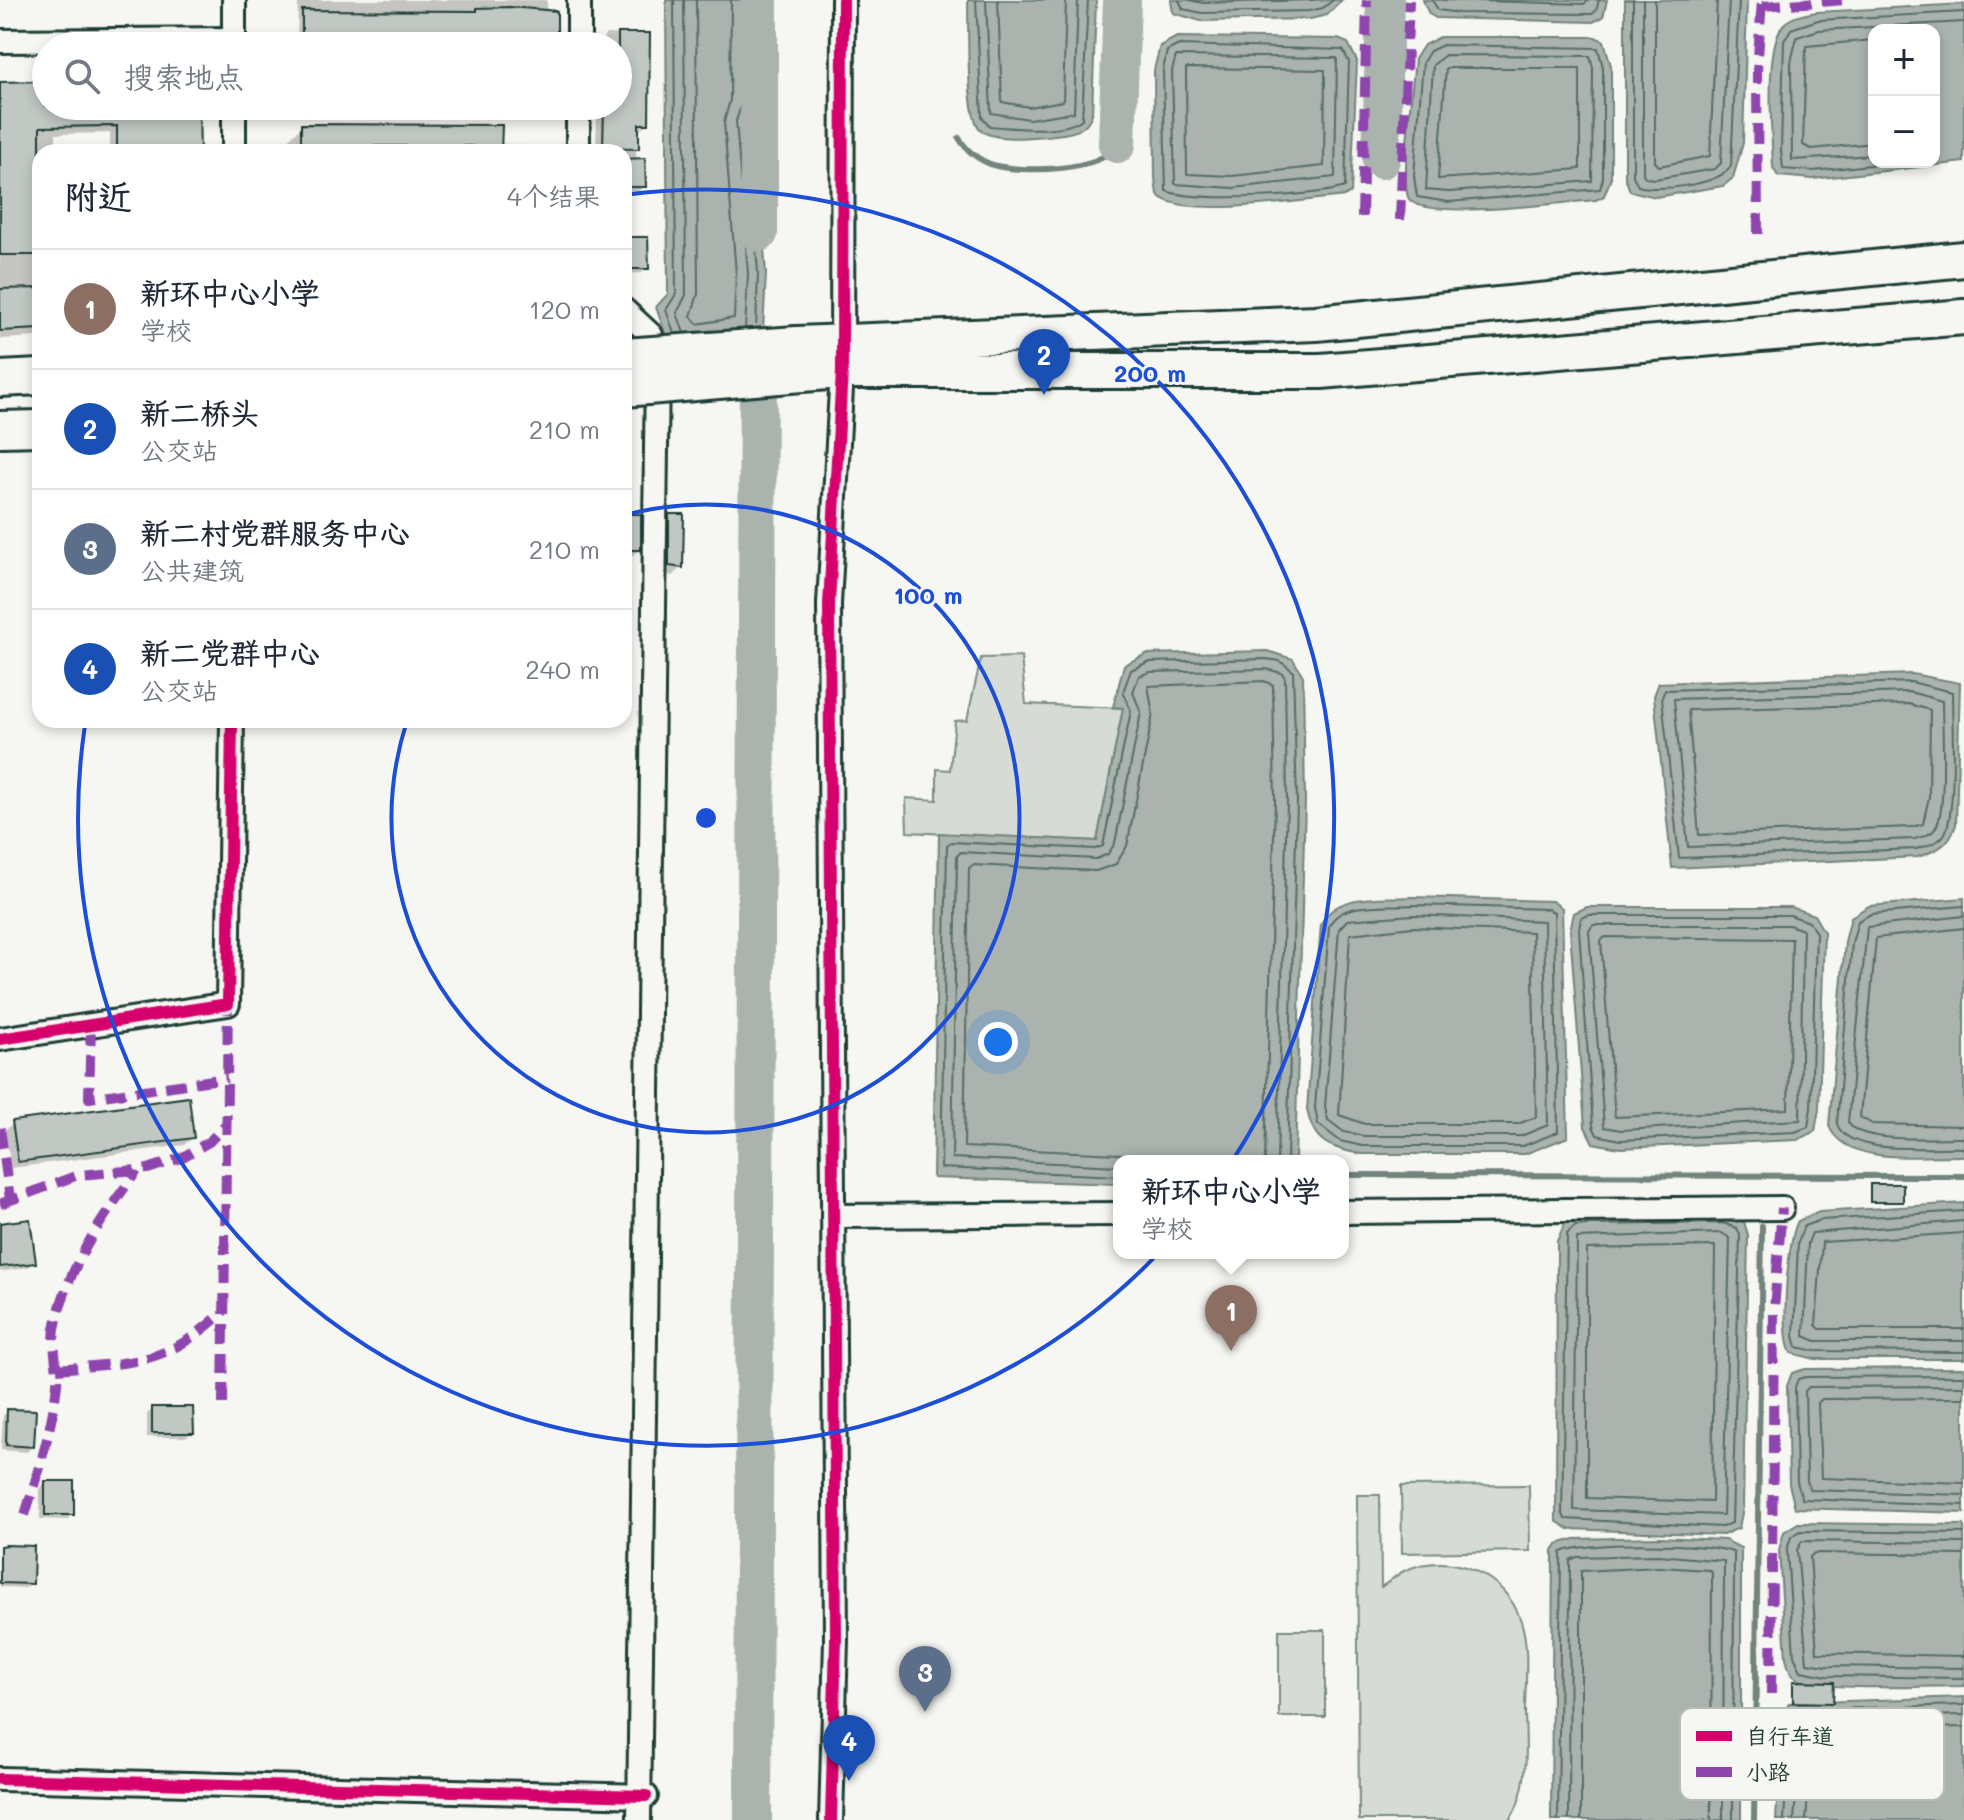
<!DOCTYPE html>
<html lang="zh">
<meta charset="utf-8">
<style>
:root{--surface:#fff;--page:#f2f2f3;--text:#1f2937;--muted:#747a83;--line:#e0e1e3;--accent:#d93025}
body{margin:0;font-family:Mali,"LXGW WenKai TC",sans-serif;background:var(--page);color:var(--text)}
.controls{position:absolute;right:24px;top:24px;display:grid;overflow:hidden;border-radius:16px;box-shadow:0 4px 12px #0003}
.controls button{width:72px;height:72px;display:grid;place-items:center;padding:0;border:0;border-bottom:2px solid var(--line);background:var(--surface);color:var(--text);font:40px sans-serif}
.you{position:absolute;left:998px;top:1042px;width:28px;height:28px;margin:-20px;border:6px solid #fff;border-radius:50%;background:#1a73e8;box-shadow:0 0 0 12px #1a73e833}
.badge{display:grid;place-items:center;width:52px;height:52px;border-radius:50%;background:var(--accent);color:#fff;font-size:26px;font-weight:700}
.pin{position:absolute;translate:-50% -66px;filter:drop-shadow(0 2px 4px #0008)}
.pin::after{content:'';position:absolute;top:42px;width:28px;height:24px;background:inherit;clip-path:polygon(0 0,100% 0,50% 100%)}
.popup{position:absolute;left:1113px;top:1155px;width:236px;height:104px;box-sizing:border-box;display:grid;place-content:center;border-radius:16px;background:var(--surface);filter:drop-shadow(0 2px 6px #0005);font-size:26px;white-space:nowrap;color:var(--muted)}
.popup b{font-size:30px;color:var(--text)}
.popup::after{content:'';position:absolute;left:50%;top:100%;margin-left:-16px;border:16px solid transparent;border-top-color:var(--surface)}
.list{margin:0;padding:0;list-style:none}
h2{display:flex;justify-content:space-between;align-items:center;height:104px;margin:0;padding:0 32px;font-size:34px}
h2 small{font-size:26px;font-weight:400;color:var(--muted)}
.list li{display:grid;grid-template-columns:52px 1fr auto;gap:24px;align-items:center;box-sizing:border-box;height:120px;padding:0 32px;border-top:2px solid var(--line)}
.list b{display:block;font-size:30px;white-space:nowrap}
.list p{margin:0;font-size:26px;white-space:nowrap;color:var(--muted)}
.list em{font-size:26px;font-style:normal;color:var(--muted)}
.icon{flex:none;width:44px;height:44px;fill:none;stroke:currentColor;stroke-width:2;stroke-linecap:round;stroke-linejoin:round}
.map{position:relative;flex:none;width:1964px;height:1820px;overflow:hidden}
.search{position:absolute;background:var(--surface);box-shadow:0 4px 12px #0003;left:32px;top:32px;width:600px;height:88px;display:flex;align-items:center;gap:20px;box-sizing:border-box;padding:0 28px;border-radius:44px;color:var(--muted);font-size:30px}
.panel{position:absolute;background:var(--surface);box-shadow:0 4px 12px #0003;left:32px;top:144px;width:600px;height:584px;border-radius:24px}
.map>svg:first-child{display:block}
.green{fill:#d6dbd6;stroke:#7a8c85;stroke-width:2}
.water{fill:#aab3ae;stroke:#72847d;stroke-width:2;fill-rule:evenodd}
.shadow{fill:#0003}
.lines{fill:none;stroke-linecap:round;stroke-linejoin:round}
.shore{stroke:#576c65;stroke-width:2}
.stream{stroke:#72847d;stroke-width:6}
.river{stroke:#aab3ae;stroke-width:38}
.building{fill:#c1c8c3;stroke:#1f3d34;stroke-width:2}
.minor-casing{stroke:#1f3d34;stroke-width:28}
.highway-casing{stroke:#1f3d34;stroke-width:40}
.minor{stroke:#f6f6f2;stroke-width:22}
.highway{stroke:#f6f6f2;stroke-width:34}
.highway-bridge-casing{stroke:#1f3d34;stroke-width:40;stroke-linecap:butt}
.highway-bridge{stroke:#f6f6f2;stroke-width:34}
.quiet{stroke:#8e44ad;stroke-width:10;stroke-dasharray:20 10;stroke-linecap:butt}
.cycleway-casing{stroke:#f6f6f2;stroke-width:17}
.cycleway{stroke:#d6006c;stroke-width:12}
.ring{fill:none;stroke:#1d4ed8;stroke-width:4}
.key{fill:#f6f6f2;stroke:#b6beb9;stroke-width:2}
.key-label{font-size:22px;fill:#1f3d34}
.centre{fill:#1d4ed8;stroke:#f6f6f2;stroke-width:4}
.ring-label{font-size:24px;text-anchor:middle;font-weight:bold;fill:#1d4ed8;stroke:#f6f6f2;stroke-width:6;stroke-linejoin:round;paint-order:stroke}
</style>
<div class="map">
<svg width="1964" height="1820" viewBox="0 0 1964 1820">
<rect width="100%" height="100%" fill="#f6f6f2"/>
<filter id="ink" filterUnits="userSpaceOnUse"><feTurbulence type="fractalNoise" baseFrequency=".0125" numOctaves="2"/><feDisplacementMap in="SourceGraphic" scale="16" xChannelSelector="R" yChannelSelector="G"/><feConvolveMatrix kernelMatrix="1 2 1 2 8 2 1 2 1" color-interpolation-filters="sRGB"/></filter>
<g filter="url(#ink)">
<g class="green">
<path d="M1021,657l5,47 97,4 -26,133 -190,-9 -1,-34 31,2v-31l13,1 5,-49 12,-1 14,-62z"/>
<path d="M1529,1485l1,66 -128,2 -1,-67z"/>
<path d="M1357,1495h23l1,92c8,-5 16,-13 25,-17 44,-20 100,4 115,51 9,27 4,63 4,92 1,37 5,74 -15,107h-151z"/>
<rect x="1279" y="1630" width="46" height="87"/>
</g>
<g class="water">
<path d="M666,0h95l-1,108 -6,12 12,154 -4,75 -89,7 -17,-49 12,-13z"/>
<path d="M968,0h128l-4,114c-8,21 -25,19 -45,22 -16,1 -55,6 -67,-7 -15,-15 -11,-105 -12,-129z"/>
<path d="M1171,0h171l-15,15 -17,4 -109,2 -28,-8z"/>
<path d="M1423,0h184l-4,17 -10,5 -157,-4 -7,-4z"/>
<path d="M1625,0h122l-4,143 -10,35 -10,8 -67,11 -26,-6 -5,-14z"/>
<path d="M1964,4v158l-151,17 -35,-3 -5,-8c-1,-31 -9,-120 10,-143 8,-9 22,-11 34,-13zM1874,30h60v132h-60z"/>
<path d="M1177,37l161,2 10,4 9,18 -6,132 -6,3c-40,4 -150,21 -182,3 -8,-4 -7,-13 -8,-22l-1,-107 6,-24z"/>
<path d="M1440,37h155l9,4 7,25v112l-7,18 -8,4c-29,2 -173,21 -187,-1 -9,-14 4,-117 6,-140l9,-14z"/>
<path d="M1267,651l26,8 10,17 2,125 -10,360h-176v23l-186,-6 6,-345 158,8 26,-133 -10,-1 11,-42 22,-11z"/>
<path d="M1912,674l48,9 -4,142c-7,20 -18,25 -38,32l-246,11 -18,-172 5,-13z"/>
<path d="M1413,897l139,4 10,7 6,229 -43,17h-164c-31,-6 -48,-11 -54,-45l14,-185c15,-32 60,-25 92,-27z"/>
<path d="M1964,898v258c-37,-1 -119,11 -135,-30l16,-184 6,-25 18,-11z"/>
<path d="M1587,907h204l23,8 10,17 -5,177 -4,22 -18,9 -177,8 -27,-5 -8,-16 -15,-197 4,-17z"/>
<path d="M1964,1203v156h-149l-24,-6c-11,-18 -4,-113 7,-132l21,-9z"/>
<path d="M1574,1218h162l8,4 4,13 -5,273 -4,20 -16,7 -154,-6 -13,-8 1,-280 8,-18z"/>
<path d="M1964,1368v145l-169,-5 -6,-24 -2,-98 5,-13 13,-4z"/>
<path d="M1798,1523l166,2v161c-32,0 -145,6 -167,-7 -8,-5 -9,-13 -11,-21l-7,-108 5,-18z"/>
<path d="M1659,1537l66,3 16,8v272h-190l2,-270 4,-6 18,-5z"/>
<path d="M1964,1697v123h-188l6,-101 7,-16z"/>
</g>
<g class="shadow">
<path d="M298,0h249v13h8l-1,33h-257z"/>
<path d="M606,34l42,1 -1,89 -10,8 -1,28 8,26 -8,8h-12v-42h-28l1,-46h21v-60h-20z"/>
<path d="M46,83v23h151l2,46h-89v-19l-54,1v18h-16v185l-40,2v-255z"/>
<path d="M302,126l223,20v6h-252l7,-8 10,1v-7z"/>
<path d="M624,239l23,29 -5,5 -18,1z"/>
<path d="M624,516l15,34 -9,8h-6z"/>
<path d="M670,516l11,51 -8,9 -12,-2v-49z"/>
<path d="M13,1123l179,15 -8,7 -173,23 -6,-38z"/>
<path d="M1871,1186l30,15 -32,2z"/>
<path d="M0,1225l34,37 -5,5 -29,5z"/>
<path d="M153,1409l39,23 -6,5h-39v-23z"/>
<path d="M8,1411l24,35 -5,6 -26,-2 2,-34z"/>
<path d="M45,1483l27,31 -5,6 -27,-1v-31z"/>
<path d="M0,1548l31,35 -5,5 -26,-1z"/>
<path d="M1794,1683l37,20 -40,1z"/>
</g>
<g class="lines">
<g class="shore">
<path d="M684,0l2,295 -9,18 7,20"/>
<path d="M696,0l2,294 -7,22 6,8 37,-6 2,-44 -12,-152 6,-22 1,-100"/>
<path d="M743,0l-1,103 -6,18 12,153 -3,55"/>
<path d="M753,0l-1,105 -6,16 12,152 -2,55"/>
<path d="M976,0l6,117 8,9c23,2 74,8 92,-7l6,-119"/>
<path d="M986,0l5,113 38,6 45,-7 4,-112"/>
<path d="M998,0l4,102 27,5 34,-6 3,-101"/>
<path d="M1179,0l4,9 19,4 107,-2 14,-3 10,-8"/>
<path d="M1190,0l13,3 110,-3"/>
<path d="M1432,0l6,10 21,3 133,1 4,-3 3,-11"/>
<path d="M1443,0l141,4 5,-4"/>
<path d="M1633,0v176l5,10c20,6 82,-1 93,-20l8,-166"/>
<path d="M1643,0v174l3,4 9,1 60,-10 6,-6 8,-163"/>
<path d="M1655,0v162l4,4 51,-10 7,-156"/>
<path d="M1874,40l-68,6 -3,99 8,4 63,-6"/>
<path d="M1179,45l164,5 6,12 -4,125c-30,10 -150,15 -179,4l-3,-121 4,-19z"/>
<path d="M1443,45l155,3 5,19v111l-3,11 -151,13 -32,-5 -3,-21 9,-114 7,-11z"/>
<path d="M1445,55l145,1 3,12 -1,113 -143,11 -23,-2 7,-125z"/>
<path d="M1176,56l161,2 -2,119 -102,11 -58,-4 -3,-113z"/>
<path d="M1186,68l139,2 -1,96 -92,10 -45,-2z"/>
<path d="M1446,68h134v101l-142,10z"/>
<path d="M1874,155l-82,5 -1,-98 6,-25 22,-7 145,-8"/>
<path d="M1899,162l-86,9 -30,-2 -2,-19 3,-109 7,-12 27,-9 146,-8"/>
<path d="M674,333l-8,-23 10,-16 -2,-294"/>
<path d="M1911,682l41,10c0,27 5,124 -8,143 -7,9 -18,11 -28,14l-237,9 -17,-161 3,-7z"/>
<path d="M1910,692l32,9c0,25 5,108 -6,126 -4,8 -14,10 -22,12l-226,8 -14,-148z"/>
<path d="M1909,704l21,6 -1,87 -6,27 -11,3 -213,8 -11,-125z"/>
<path d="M1413,905l135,4 6,3 4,220 -35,14h-161l-22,-5 -22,-17 -3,-16 14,-182c12,-26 59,-19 84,-21z"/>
<path d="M1964,906l-93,8 -13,7 -6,22 -15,181c11,33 97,22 127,24"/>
<path d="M1413,915l131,6 4,204 -27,11h-158l-19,-4 -16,-12 -3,-13 14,-178 8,-9z"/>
<path d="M1589,915h201l19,7 7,11 -5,175 -3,19 -13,5 -175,8 -23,-5 -4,-9 -14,-196 2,-12z"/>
<path d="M1964,916l-97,11 -19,195c11,23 91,15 116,16"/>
<path d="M1593,925h196l14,5 -3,190 -179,10 -17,-3 -15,-196z"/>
<path d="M1413,927l119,5 4,185 -18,7h-153l-26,-9 11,-181z"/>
<path d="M1964,928l-88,10 -16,179 12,7 92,2"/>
<path d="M1605,937l187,2 -4,170 -173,8 -14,-176z"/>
<path d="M1137,1161l-17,-7 -156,-7 5,-279 4,-3 123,6 20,-7 11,-18 26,-132 -5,-28 116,-5 9,4 2,116 -10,360"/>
<path d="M1119,1166l-167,-8 5,-302 4,-4 135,7 12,-5 7,-11 26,-130 -8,-21 6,-16 11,-4 116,-3 16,4 3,5 2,123 -10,360"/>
<path d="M1119,1176l-178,-8 6,-323 4,-3 144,7 8,-3 28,-135 -8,-19 8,-22 17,-8 118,-3 14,2 13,10 4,130 -10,360"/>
<path d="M1964,1211l-143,9 -17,6 -6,16 -4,94 3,11 18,4 149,1"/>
<path d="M1964,1221l-152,12 -4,10 -4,93 12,5h148"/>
<path d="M1723,1223l14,5 3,7 -8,288 -10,4 -157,-8 -3,-7 5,-278 8,-8 11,-1z"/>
<path d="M1722,1233l8,5 -7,277 -149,-5 3,-272z"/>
<path d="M1964,1233l-142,9 -6,83 4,4h144"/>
<path d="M1715,1246l-3,256 -125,-4v-249z"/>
<path d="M1964,1376l-158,1 -8,2 -3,8 2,95 5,17 162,6"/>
<path d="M1964,1386l-155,1 -4,4 2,90 3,9 154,5"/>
<path d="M1964,1398l-142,1 -4,4 3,75 143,5"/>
<path d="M1964,1533l-164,-2 -9,6 -4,13 7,106 7,15 26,5 137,2"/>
<path d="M1964,1543l-162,-2 -5,9 10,113 20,3 137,2"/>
<path d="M1964,1555l-150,-2 -4,4 7,96 147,3"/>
<path d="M1558,1820l3,-267c11,-12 158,-11 173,0l-1,267"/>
<path d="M1569,1820l1,-260 7,-3 82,-2 65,6 -1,259"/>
<path d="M1581,1820v-249l78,-4 50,3 3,3 -1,247"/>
<path d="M1784,1820l6,-99 3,-11 171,-5"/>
<path d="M1794,1820l8,-101 162,-4"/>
<path d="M1806,1820l7,-89 151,-4"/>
</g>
<g class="stream">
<path d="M959,138c8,13 19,22 34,27 28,8 110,7 124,-21"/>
<path d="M1343,1175l621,1"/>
<path d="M1754,1820l8,-594"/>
</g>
<g class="river">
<path d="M1117,144l5,-144"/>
<path d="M1381,160l4,-160"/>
<path d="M759,233v-233"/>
<path d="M753,1820l5,-1477"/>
</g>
</g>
<g class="building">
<path d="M510,7l47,4v34l-255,-5v-30l175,1v-3z"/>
<path d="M618,33h32l-1,91h-10v25l-36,-1 1,-42h14z"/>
<path d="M46,81v25h153l1,46h-83v-26l-77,1v128h-40v-173z"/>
<path d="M301,124l201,1 -1,27h-28v-6h-141v6h-31z"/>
<path d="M645,158l1,29h-22v-28z"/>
<path d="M624,237h24l1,32h-25z"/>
<path d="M40,288v41l-40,2v-42z"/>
<rect x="624" y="514" width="17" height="36"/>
<path d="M669,514h15l-1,54 -14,-2z"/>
<path d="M189,1097l5,41 -176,24 -6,-41z"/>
<rect x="1870" y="1184" width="33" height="18"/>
<path d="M30,1219l6,44 -36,4v-44z"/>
<path d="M152,1407h41l1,26h-42z"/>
<path d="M7,1409l29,1 -2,37 -28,-2z"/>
<rect x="45" y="1481" width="29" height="34"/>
<path d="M6,1545l28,1 -1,38 -33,-1v-37z"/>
<path d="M1793,1681l41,1 -1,21 -40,-1z"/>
</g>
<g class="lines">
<defs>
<g id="minor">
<path d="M234,0v46"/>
<path d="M0,41l234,-2"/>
<path d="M579,46v-46"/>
<path d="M234,106v46"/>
<path d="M578,152v-46"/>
<path d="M624,310l27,25 6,32 -18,1453"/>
<path d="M0,1039l228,-35 4,-284"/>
<path d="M1343,1212l439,-4"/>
<path d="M833,1216l286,-2"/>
<path d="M0,1779l646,17"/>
<path d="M831,1820l5,-180 -7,-1036 13,-233 1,-371"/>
</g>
<g id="highway">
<path d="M797,344l519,-21 648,-64"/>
<path d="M802,374l40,-3h479l643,-54"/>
<path d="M0,379l40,-2"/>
<path d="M0,429l40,-1"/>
</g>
</defs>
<use href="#minor" class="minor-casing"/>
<use href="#highway" class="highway-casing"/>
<use href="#minor" class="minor"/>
<use href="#highway" class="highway"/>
<defs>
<g id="highway-bridge">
<path d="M624,356l173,-12"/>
<path d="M624,389l178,-15"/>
</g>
</defs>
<use href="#highway-bridge" class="highway-bridge-casing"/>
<use href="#highway-bridge" class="highway-bridge"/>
<g class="quiet">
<path d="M1762,6l83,-6"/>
<path d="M1362,217l5,-217"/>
<path d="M1400,220l9,-220"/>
<path d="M1758,234l-1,-162 5,-72"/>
<path d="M91,1025l-2,73 138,-20"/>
<path d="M0,1128l10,71"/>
<path d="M0,1204l78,-29 70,-6 33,-11 28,-16 18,-19"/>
<path d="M57,1369c76,-7 107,-2 167,-58"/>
<path d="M223,1404l5,-400"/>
<path d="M25,1515c13,-43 27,-85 32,-131 1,-18 -5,-38 -2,-55 11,-60 47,-111 82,-158"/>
<path d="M1771,1694l3,-384 8,-102"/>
</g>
<defs>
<g id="cycleway">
<path d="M0,1039l228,-35 4,-284"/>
<path d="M0,1779l646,17"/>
<path d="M831,1820l5,-180 -7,-1036 13,-233 1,-371"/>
</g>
</defs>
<use href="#cycleway" class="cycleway-casing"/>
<use href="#cycleway" class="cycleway"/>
</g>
</g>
<g class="ring">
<path d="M625 515A314 314 0 1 1 407 721"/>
<path d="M624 195A628 628 0 1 1 85 725"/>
</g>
<rect x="1680" y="1708" width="264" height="92" rx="12" class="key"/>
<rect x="1696" y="1731" width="36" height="10" fill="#d6006c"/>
<rect x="1696" y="1767" width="36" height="10" fill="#8e44ad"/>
<g class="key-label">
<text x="1746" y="1744">自行车道</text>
<text x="1746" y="1780">小路</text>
</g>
<circle cx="706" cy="818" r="12" class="centre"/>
<g class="ring-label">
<text x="1150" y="382">200 m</text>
<text x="928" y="604">100 m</text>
</g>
</svg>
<div class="controls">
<button>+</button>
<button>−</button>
</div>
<div class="you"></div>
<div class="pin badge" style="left:1231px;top:1351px;background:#8d6e63">1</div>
<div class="popup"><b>新环中心小学</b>学校</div>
<div class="pin badge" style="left:1044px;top:395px;background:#1a4fb4">2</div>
<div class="pin badge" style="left:925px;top:1712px;background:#5c6f8a">3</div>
<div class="pin badge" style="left:849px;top:1781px;background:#1a4fb4">4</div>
<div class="search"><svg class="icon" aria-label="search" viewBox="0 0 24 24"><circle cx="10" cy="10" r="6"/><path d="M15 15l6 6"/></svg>搜索地点</div>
<section class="panel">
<h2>附近<small>4个结果</small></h2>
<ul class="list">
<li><span class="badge" style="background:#8d6e63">1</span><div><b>新环中心小学</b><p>学校</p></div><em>120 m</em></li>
<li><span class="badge" style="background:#1a4fb4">2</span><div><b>新二桥头</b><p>公交站</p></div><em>210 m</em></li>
<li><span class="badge" style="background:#5c6f8a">3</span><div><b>新二村党群服务中心</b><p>公共建筑</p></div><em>210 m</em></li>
<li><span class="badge" style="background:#1a4fb4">4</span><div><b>新二党群中心</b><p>公交站</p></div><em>240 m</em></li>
</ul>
</section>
</div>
